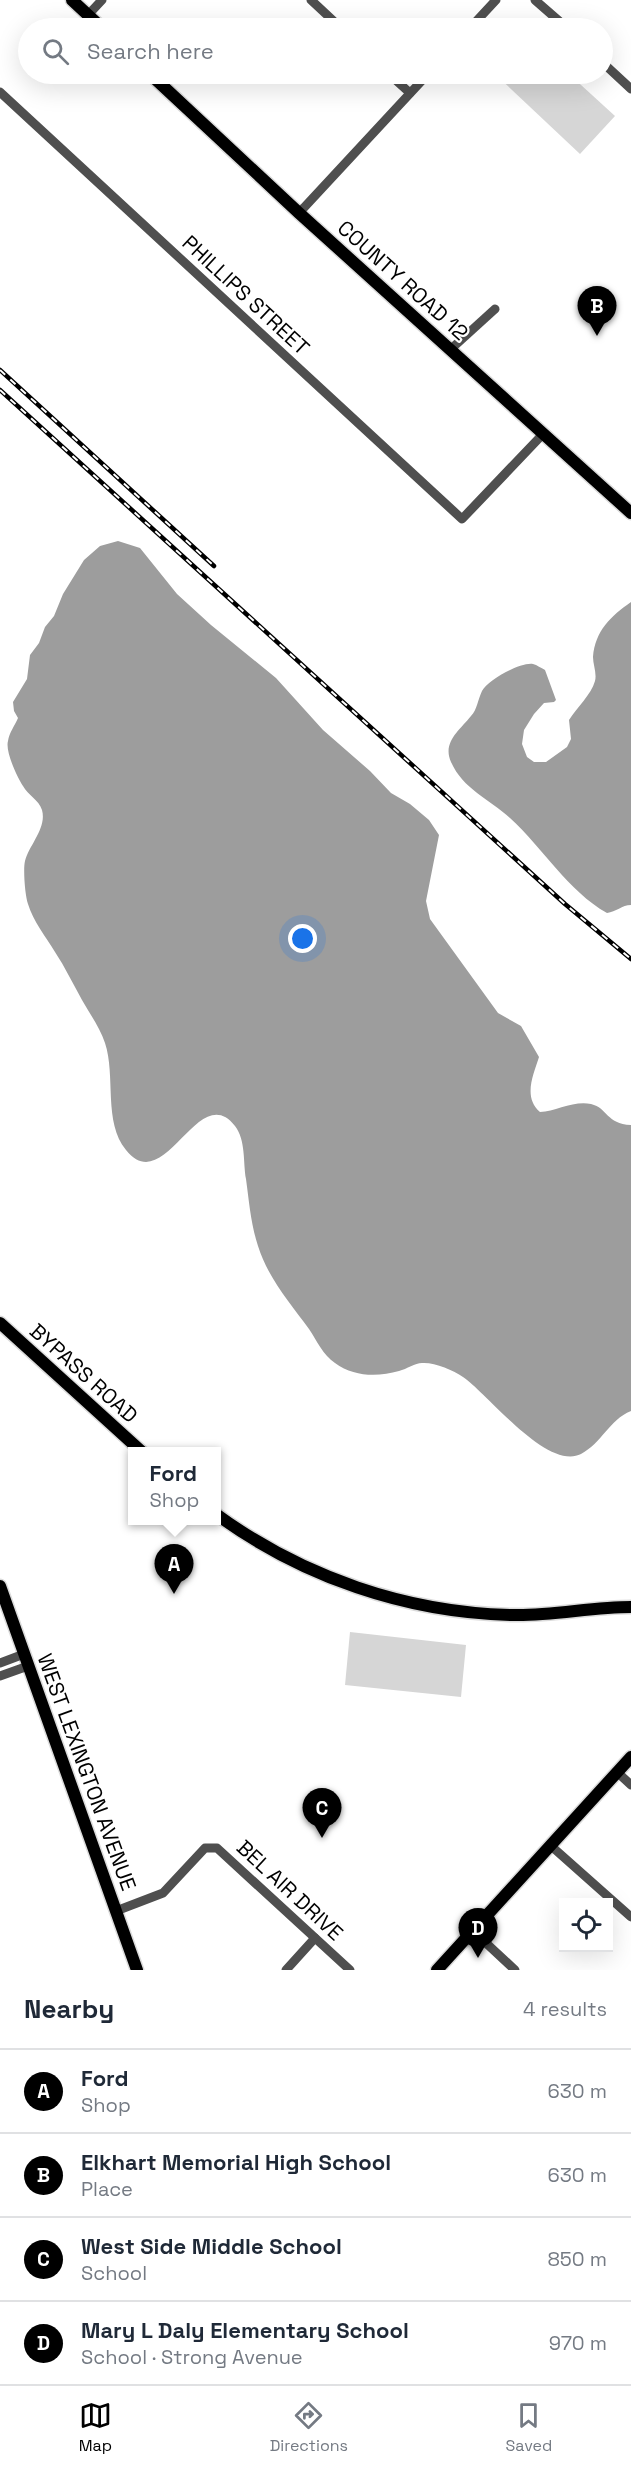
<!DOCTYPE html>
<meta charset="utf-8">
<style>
:root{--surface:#fff;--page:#f2f2f3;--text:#1f2937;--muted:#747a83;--line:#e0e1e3;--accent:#000}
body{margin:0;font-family:"Space Grotesk",sans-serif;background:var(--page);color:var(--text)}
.controls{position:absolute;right:18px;bottom:18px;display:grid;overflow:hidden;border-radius:0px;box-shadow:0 6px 24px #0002}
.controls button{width:54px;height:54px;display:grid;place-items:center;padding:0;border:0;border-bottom:2px solid var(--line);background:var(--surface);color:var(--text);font:30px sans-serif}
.you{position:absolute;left:303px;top:939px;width:21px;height:21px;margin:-15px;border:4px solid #fff;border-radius:50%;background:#1a73e8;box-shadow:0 0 0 9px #1a73e833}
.badge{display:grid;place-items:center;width:39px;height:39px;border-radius:50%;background:var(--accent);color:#fff;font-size:20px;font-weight:700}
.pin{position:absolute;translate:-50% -50px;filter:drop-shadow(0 2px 3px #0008)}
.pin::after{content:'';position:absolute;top:32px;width:21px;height:18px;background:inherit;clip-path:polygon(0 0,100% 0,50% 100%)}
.popup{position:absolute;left:128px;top:1447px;width:93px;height:78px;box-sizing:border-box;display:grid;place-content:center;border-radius:0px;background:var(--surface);filter:drop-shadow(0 2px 4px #0005);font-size:20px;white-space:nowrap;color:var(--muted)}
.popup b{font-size:22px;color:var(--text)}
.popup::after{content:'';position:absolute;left:50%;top:100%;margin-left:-12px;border:12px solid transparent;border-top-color:var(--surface)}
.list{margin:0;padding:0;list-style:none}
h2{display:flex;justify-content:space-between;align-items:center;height:78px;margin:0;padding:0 24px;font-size:26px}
h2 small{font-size:20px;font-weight:400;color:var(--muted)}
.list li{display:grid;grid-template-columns:39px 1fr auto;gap:18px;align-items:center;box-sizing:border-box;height:84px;padding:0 24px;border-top:2px solid var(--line)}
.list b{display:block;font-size:22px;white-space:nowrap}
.list p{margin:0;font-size:20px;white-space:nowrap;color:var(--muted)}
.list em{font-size:20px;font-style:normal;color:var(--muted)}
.icon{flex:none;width:33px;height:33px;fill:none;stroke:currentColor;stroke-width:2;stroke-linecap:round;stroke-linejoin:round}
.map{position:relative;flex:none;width:631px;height:1970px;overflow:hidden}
.search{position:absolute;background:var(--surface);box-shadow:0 6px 24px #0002;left:18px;right:18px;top:18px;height:66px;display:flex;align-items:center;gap:15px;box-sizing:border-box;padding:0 21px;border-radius:33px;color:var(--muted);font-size:22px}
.sheet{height:414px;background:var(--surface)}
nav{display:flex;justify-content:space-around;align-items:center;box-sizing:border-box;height:84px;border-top:2px solid var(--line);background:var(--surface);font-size:16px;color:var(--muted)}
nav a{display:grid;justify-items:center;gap:3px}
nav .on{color:var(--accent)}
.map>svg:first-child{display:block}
.green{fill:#d6d6d6}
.water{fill:#9d9d9d}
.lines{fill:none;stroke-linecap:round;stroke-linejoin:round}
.major-casing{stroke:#dbdbdb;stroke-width:15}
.minor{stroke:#4f4f4f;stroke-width:9}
.major{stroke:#000;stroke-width:12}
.rail-casing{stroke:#000;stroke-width:4.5}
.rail{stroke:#fff;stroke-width:2;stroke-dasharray:7;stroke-linecap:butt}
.labels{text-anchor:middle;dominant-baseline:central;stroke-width:4.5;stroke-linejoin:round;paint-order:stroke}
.street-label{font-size:21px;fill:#000;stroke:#fff}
</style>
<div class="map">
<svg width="631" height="1970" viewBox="0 0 631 1970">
<rect width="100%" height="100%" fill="#fff"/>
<g class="green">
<path d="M495,74h74l46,42 -35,38z"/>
<path d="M350,1632l116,13 -5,52 -116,-12z"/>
</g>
<g class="water">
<path d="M118,541l22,7 37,46 34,31 65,53 47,52 47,41 21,22 19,11 19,16 10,15 -13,66 4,18 68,94 23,13 18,31c-6,19 -16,40 1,55 16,-1 35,-12 51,-8 17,4 15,20 40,21v286c-22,9 -29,32 -50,43 -34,17 -93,-60 -118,-77 -10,-7 -29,-15 -41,-14 -7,0 -15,6 -23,8 -21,6 -45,6 -64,-8 -12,-8 -18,-22 -26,-34 -19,-26 -41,-51 -51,-83 -7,-21 -9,-45 -12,-67 -3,-16 0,-39 -11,-53 -37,-47 -70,73 -109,24 -23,-28 -10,-74 -21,-107 -5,-15 -15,-29 -23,-43 -9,-16 -17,-33 -27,-48 -9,-15 -22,-31 -27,-48 -3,-9 -5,-35 -3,-43 4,-16 22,-33 17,-51 -3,-10 -14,-15 -19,-24 -6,-9 -18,-35 -15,-45 1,-8 7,-16 10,-23l-4,-7 -1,-9 14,-23 3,-24 9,-12 6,-16 9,-11 9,-22 21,-34 16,-14z"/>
<path d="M631,602v303c-9,0 -15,7 -24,8 -39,-22 -64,-65 -97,-95 -21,-19 -47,-29 -59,-56 -9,-20 9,-32 20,-46 6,-6 7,-17 11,-25 6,-11 38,-29 51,-27 4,1 8,4 12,6l11,30 -2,2 -10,1 -10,11 -10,16 -2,14 5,13 7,5h12l21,-15 4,-8 -2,-19c8,-13 22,-25 26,-39 2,-8 -2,-16 -2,-24 2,-26 18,-41 38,-55z"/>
</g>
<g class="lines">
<defs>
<g id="major">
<path d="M72,0l30,28"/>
<path d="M150,74l149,139 332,300"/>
<path d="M0,1323l142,129"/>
<path d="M216,1514c86,63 191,99 297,101 40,1 78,-8 118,-8"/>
<path d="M0,1586l137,384"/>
<path d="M437,1970l194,-213"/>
</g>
</defs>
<use href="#major" class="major-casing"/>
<g class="minor">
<path d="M311,0l30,28"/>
<path d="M535,0l32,28"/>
<path d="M88,15l14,-15"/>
<path d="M470,28l26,-28"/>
<path d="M602,62l29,27"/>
<path d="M389,74l21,19"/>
<path d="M0,92l462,427 81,-85"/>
<path d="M299,213l129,-139"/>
<path d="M451,349l44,-40"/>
<path d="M0,1663l24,-9"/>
<path d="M0,1676l28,-10"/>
<path d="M617,1772l14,13"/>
<path d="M550,1845l81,72"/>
<path d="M116,1911l47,-18 42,-45h12l133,122"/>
<path d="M472,1930l43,40"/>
<path d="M286,1970l29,-32"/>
</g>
<use href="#major" class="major"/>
<defs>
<g id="rail">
<path d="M0,370l214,196"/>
<path d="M0,390l565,514 66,55"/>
</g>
</defs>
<use href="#rail" class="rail-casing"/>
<use href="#rail" class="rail"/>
</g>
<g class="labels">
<g class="street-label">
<text transform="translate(403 280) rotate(42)">COUNTY ROAD 12</text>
<text transform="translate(246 295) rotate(43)">PHILLIPS STREET</text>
<text transform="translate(84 1373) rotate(42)">BYPASS ROAD</text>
<text transform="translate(87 1772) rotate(70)">WEST LEXINGTON AVENUE</text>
<text transform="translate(290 1890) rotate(43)">BEL AIR DRIVE</text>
</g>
</g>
</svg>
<div class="controls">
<button><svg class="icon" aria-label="locate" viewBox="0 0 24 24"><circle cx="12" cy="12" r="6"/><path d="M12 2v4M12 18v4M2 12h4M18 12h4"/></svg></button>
</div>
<div class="you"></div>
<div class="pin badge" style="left:174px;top:1594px">A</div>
<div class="popup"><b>Ford</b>Shop</div>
<div class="pin badge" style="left:597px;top:336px">B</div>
<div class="pin badge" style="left:322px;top:1838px">C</div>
<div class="pin badge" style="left:478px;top:1958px">D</div>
<div class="search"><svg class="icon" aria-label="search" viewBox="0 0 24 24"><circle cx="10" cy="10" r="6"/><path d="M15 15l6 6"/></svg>Search here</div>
</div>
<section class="sheet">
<h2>Nearby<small>4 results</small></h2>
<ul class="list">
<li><span class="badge">A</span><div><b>Ford</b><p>Shop</p></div><em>630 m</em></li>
<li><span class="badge">B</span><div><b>Elkhart Memorial High School</b><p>Place</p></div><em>630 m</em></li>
<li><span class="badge">C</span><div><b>West Side Middle School</b><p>School</p></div><em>850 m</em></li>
<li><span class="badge">D</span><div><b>Mary L Daly Elementary School</b><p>School · Strong Avenue</p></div><em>970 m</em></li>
</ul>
</section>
<nav>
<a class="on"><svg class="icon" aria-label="map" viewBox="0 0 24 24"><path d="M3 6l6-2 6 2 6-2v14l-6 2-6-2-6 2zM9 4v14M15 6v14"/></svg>Map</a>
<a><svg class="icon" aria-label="directions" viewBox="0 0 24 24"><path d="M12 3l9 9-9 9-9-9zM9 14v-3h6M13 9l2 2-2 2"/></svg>Directions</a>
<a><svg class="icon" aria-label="saved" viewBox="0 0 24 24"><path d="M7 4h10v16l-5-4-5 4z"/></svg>Saved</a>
</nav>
